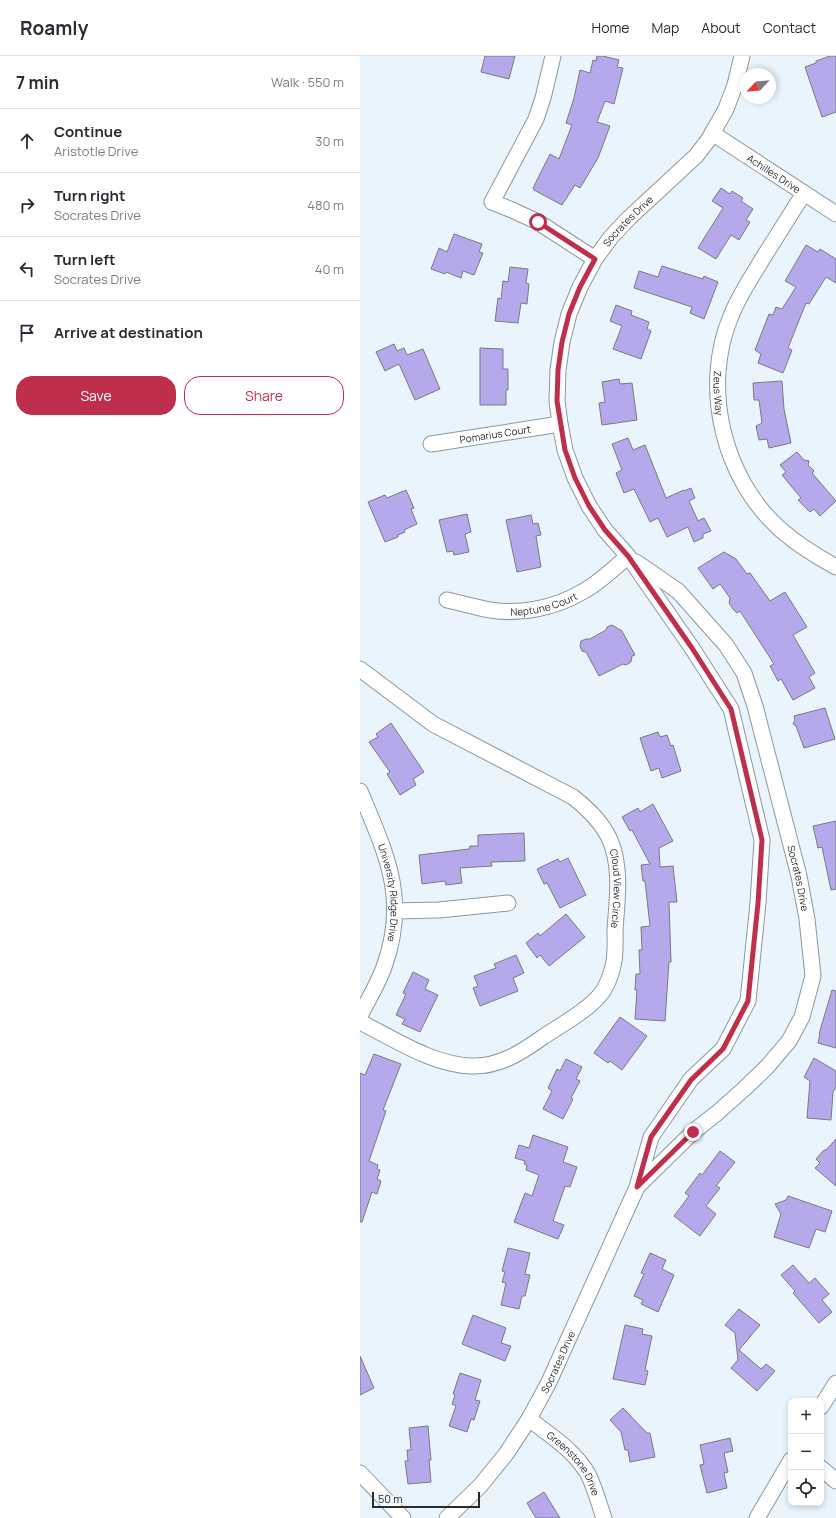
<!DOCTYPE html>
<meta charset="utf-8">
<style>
:root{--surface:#fff;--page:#f7f7f7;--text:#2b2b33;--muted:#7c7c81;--line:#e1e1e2;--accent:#bf2f4b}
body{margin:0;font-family:Manrope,sans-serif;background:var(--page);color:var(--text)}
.controls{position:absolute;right:12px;bottom:12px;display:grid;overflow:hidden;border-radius:8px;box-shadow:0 2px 6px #0003}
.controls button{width:36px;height:36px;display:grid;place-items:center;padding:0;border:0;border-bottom:1px solid var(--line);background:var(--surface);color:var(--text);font:20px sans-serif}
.compass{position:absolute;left:380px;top:12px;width:36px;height:36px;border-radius:50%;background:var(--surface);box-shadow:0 2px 6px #0003;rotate:244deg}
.scale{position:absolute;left:12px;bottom:10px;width:108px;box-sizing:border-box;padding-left:4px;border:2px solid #282c2f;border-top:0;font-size:11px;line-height:14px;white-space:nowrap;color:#282c2f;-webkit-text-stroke:3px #eaf4fc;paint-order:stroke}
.stop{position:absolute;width:12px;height:12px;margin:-9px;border:3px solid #bf2f4b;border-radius:50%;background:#fff}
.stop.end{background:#bf2f4b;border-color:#fff;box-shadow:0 1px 4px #0008}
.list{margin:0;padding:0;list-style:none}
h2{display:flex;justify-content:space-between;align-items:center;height:52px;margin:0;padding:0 16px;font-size:17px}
h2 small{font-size:13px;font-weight:400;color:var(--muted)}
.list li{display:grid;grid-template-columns:26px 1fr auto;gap:12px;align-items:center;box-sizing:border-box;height:64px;padding:0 16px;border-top:1px solid var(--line)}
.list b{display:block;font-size:15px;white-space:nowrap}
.list p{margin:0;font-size:13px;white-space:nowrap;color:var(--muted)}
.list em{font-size:13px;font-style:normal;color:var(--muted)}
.actions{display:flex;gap:8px;padding:12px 16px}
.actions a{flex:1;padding:9px 0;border:1px solid var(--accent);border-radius:16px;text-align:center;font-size:14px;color:var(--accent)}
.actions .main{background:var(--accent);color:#fff}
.icon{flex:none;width:22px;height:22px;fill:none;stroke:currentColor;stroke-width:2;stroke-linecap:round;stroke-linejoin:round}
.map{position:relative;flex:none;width:476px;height:1462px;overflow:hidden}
header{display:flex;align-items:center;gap:24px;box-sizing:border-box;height:56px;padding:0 20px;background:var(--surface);border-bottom:1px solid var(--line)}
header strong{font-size:19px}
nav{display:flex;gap:22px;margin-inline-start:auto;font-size:14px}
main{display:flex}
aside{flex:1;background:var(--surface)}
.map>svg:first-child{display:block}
.building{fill:#b6a9eb;stroke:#7a7983}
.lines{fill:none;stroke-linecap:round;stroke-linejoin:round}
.minor-casing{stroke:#8e979f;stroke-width:17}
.minor{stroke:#fff;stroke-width:15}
.route{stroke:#bf2f4b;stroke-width:5}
.labels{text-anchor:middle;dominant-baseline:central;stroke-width:3.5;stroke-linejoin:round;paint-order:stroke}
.street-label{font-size:10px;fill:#282c2f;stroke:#eaf4fc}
</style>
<header>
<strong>Roamly</strong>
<nav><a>Home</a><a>Map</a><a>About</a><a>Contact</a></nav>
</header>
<main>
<aside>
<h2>7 min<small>Walk · 550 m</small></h2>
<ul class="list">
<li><svg class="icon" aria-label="ahead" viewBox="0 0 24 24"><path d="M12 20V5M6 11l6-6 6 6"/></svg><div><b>Continue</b><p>Aristotle Drive</p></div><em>30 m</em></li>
<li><svg class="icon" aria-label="right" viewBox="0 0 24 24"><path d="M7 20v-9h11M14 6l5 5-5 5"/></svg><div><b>Turn right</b><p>Socrates Drive</p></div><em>480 m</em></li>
<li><svg class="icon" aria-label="left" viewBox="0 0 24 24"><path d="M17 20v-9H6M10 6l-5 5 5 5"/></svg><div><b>Turn left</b><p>Socrates Drive</p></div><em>40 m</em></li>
<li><svg class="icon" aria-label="arrive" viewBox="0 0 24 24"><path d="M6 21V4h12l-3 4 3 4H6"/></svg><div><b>Arrive at destination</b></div></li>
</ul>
<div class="actions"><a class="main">Save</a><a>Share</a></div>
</aside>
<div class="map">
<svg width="476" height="1462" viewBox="0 0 476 1462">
<rect width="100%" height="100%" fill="#eaf4fc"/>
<g class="building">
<path d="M125,0h30l-6,23 -28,-7z"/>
<path d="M237,0h6l16,4 -2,7 6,1 -9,36 -9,-3 -8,21 13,4 -12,32 -18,30 -5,-3 -13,20 -28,-15 -1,-2 17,-34 9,5 13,-34 -6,-2 8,-25 6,-28 10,3 3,-13 3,1z"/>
<path d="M470,0h6v56l-14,5 -17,-50 11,-4v-2z"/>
<path d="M361,132l9,6 2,-3 11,7 -2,3 12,8 -7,11 4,2 -11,18 -8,-5 -15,24 -18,-11 25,-40 -11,-7z"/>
<path d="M94,178l28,10 -3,8 4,1 -9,22 -11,-4 -2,7 -15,-6 -1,2 -14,-5 8,-21 8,4z"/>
<path d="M446,189l12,7 2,-3 16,10v24l-10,-6 -17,27 -3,-1 -18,45 4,2 -9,23 -25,-10 3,-9 -6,-4 14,-36 4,1 3,-8 6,2 14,-22 -11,-6z"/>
<path d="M302,210l41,13 1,-3 14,6 -14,37 -14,-6 2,-6 -58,-19 5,-17 19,6z"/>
<path d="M150,211l18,2 -2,14 3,1 -2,20 -6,-1 -3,20 -23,-2 3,-23 3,1 2,-18 5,1z"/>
<path d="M256,249l16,6 -1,4 18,7 -2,7 4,2 -10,28 -28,-10 9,-23 -12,-5z"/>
<path d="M34,288l3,7 7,-3 3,7 16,-6 17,40 -25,11 -16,-36 -14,7 -9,-19z"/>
<path d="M120,292l23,1v20h5v21h-2v15h-26z"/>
<path d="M259,323l1,5 12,-1 5,37 -35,5 -3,-22 6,-1 -3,-20z"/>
<path d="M422,325l2,28 7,34 -22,5 -2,-9 -8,1 -3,-14 6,-3 -3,-23h-5l-1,-17z"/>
<path d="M268,382l5,12 12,-5 21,53 18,-8v1l7,-3 4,10 -6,3 9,20 6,-3 7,13 -8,3v4l-9,4 -6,-15 -21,10 -9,-19 -8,4 -16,-33 -10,4 -8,-20 6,-3 -10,-26z"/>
<path d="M437,396l7,8 5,1 -1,4 6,6 -2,2 24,28 -16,15 -6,-7 -4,3 -12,-12 3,-2 -19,-23 4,-3 -6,-7z"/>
<path d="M46,434l8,18 -3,1 6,15 -13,6 1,2 -7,3v2l-13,5 -17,-40 17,-7 2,3z"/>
<path d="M107,458l4,18 -6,2 4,18 -15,3 -1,-4 -6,1 -8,-32z"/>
<path d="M171,459l2,9 5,-1 3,12 -5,1 5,31 -24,5 -11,-52z"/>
<path d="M364,496l12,7 11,15 3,-1 20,28 15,-9 22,35 -14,8 22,38 -6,4 6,11 -22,12 -12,-21 -3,2 -8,-15 4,-2 -34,-53 -3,2 -4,-4 -4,-6 1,-5 -10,-14 -7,5 -15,-21z"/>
<path d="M252,569l10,6 13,24 -3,1 -1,6 -5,3 -3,-1 -24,12 -13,-24 -4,-1 -2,-5 1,-5 5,-2h4l16,-9 1,-3z"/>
<path d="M465,652l10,31 -31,9 -8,-22 -3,-2 2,-4 -1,-4z"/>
<path d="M31,667l33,49 -11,7 3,6 -16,10 -13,-21 3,-2 -21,-30 9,-5 -2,-3z"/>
<path d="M298,676l2,5 7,-2 4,11 2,-1 8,26 -19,7 -3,-10 -8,3 -11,-33z"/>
<path d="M293,748l20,37 -14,7 1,19 13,-1 4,36h-8l2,60h-2l-4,59 -30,-2 2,-29h-2l1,-16h4l-1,-24h3l-1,-23 9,-1 -5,-45h-2l-2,-16 9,-1 -18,-34 -2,1 -8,-14 16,-9 2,4z"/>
<path d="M476,765v68l-5,1 -9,-43 -4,1 -5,-22z"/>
<path d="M164,777l1,28 -34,1 1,4 -32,2 2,15 -16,2 -1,-4 -23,3 -3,-29 50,-6 1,-3h8v-11z"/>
<path d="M208,802l18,37 -26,13 -13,-25 -3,1 -7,-15 21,-10 2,3z"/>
<path d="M206,858l19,23 -36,29 -9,-11 -3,3 -11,-15 12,-10 2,3z"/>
<path d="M156,899l8,18 -11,5 5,13 -38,15 -7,-18 5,-2 -4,-10 22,-8 -2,-4z"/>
<path d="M53,916l16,8 -4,9 13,6 -18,37 -18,-8 3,-5 -9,-4 10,-21 -3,-1z"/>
<path d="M472,934l4,1v57l-18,-5 2,-9h-1z"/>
<path d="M260,961l27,19 -25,34 -12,-9 -2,2 -14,-10z"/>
<path d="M14,998l27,10 -18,46 3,1 -17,50 9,4 -1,4 3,1 -3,9 4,2 -4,13 -5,-2 -10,30h-2v-149l5,2z"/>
<path d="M454,1002l22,13v16l-3,5 -2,28 -24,-2 3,-37 -6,-4z"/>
<path d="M206,1003l16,8 -6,12 4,2 -9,17 2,1 -10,20 -20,-10 9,-18 -4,-3 9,-19 3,2z"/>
<path d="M173,1079l35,12 -5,15 14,5 -7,20 -5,-1 -12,35 11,4 -6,14 -44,-17 11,-29 7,3 7,-21 -13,-5 1,-5 -3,-1 1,-3 -10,-3 4,-13 10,3z"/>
<path d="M476,1083v47l-21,-18 5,-5 -4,-4 8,-9h2z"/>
<path d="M360,1095l15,11 -19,24 4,2 -14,18 10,8 -16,22 -26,-20 15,-20 -4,-3 15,-20 2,2z"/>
<path d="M428,1140l44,15 -7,21 -9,-3 -7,19 -35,-11 7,-23 -6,-10 11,-4z"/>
<path d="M148,1192l22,5 -5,21 5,1 -5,21h-3l-3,13 -18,-4 5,-22 -4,-1 3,-10 -3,-1z"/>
<path d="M290,1197l16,7 -4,9 12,6 -16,37 -17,-8 2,-4 -9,-4 10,-22 -3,-1z"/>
<path d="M433,1209l16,18 6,-5 14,16 -7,6 10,12 -13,11 -26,-30 2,-2 -14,-16z"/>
<path d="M379,1253l21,16 -21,25 22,19 5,-5 9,7 -18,20 -26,-23 7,-8 -3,-27 -10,-8z"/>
<path d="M113,1259l33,13 -5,15 10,3 -6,15 -43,-17z"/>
<path d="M265,1269l18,4 -1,5 10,2 -7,34 3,1 -3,14 -32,-6z"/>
<path d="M0,1300l14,32 -14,7z"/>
<path d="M100,1317l21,7 -6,20 5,1 -6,19 -3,-1 -4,13 -18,-6 7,-20 -4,-2 3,-9 -2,-1z"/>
<path d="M263,1352l24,25h3l5,24 -25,5 -2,-12h-3l-4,-18 -11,-12z"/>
<path d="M68,1370l3,34h-2l2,22 -23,2 -3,-23h3l-1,-11h4l-2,-22z"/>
<path d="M370,1382l3,13 -9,2 4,19 -4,1 3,15 -20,5 -7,-28 4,-1 -4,-19z"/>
<path d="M184,1436l16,26h-24l-9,-15z"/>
</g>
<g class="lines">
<defs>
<g id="minor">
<path d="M193,0l-10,42 -7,21 -44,83 20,8 26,12 57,37"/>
<path id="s1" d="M352,77l124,81"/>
<path id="s2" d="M444,137c-14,22 -27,43 -41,65 -11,19 -24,37 -32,58 -30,71 -8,163 50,214 17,15 35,26 55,37"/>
<path id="s3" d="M71,388l129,-20"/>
<path id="s4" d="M276,506l42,29 48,54 18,28 11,33 44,170 8,43 6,57 -11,41 -13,24 -22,26 -23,22 -27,24 -24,19 -55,54"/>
<path id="s5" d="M87,544c14,3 28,7 43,10 30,5 65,-2 92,-18 17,-9 31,-23 46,-36"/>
<path id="s6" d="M0,613l73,55 140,73c15,12 29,25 37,43 12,28 7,60 5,90 0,11 1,25 -2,36 -2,9 -5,17 -10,25 -11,17 -42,34 -60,46 -21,15 -44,30 -71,29 -39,-1 -78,-27 -112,-44"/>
<path id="s7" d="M0,735c26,63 49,107 24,176 -6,17 -16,33 -24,49"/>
<path d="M35,855l44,-1 69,-7"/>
<path d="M461,1351l15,-24"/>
<path id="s8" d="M169,1363c22,17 45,31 59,55 7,14 11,30 16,44"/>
<path d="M461,1412l15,13"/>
<path d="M0,1417l43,45"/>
<path id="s9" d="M87,1462l33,-32 26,-32 23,-35 20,-37 88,-195 14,-50 40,-58 32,-30 25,-48 10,-98 4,-63 -31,-131 -39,-61 -64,-92 -23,-26 -16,-24 -14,-28 -10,-28 -5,-26 -3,-23 1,-31 4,-28 7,-28 11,-27 15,-28 16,-22 18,-19 67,-62 13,-17 17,-30 9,-24 7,-29"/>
<path d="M397,1462l34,-58"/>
</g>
</defs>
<use href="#minor" class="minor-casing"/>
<use href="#minor" class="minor"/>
</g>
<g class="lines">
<path class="route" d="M178,166l57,37 -15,28 -11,27 -7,28 -4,28 -1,31 8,49 10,28 14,28 16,24 23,26 64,92 39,61 31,131 -4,63 -10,98 -25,48 -32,31 -40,57 -14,50 56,-55"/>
</g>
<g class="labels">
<g class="street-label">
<text stroke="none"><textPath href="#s1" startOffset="74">Achilles Drive</textPath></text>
<text stroke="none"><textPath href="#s9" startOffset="1460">Socrates Drive</textPath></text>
<text stroke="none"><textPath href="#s2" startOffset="222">Zeus Way</textPath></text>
<text stroke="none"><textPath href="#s3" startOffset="65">Pomarius Court</textPath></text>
<text stroke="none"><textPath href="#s5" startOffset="99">Neptune Court</textPath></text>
<text stroke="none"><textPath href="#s4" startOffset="369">Socrates Drive</textPath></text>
<text stroke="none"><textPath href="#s6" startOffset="356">Cloud View Circle</textPath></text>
<text stroke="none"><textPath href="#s7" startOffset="107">University Ridge Drive</textPath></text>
<text stroke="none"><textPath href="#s9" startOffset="193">Socrates Drive</textPath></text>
<text stroke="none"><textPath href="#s8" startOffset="64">Greenstone Drive</textPath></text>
</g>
</g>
</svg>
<div class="controls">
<button>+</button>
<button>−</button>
<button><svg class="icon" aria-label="locate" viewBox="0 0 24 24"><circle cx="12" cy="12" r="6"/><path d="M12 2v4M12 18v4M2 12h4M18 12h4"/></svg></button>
</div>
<svg class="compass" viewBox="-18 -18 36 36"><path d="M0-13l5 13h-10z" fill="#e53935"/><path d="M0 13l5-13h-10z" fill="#7c7c81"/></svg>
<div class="scale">50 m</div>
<div class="stop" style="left:178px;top:166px"></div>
<div class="stop end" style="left:333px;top:1076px"></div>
</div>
</main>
